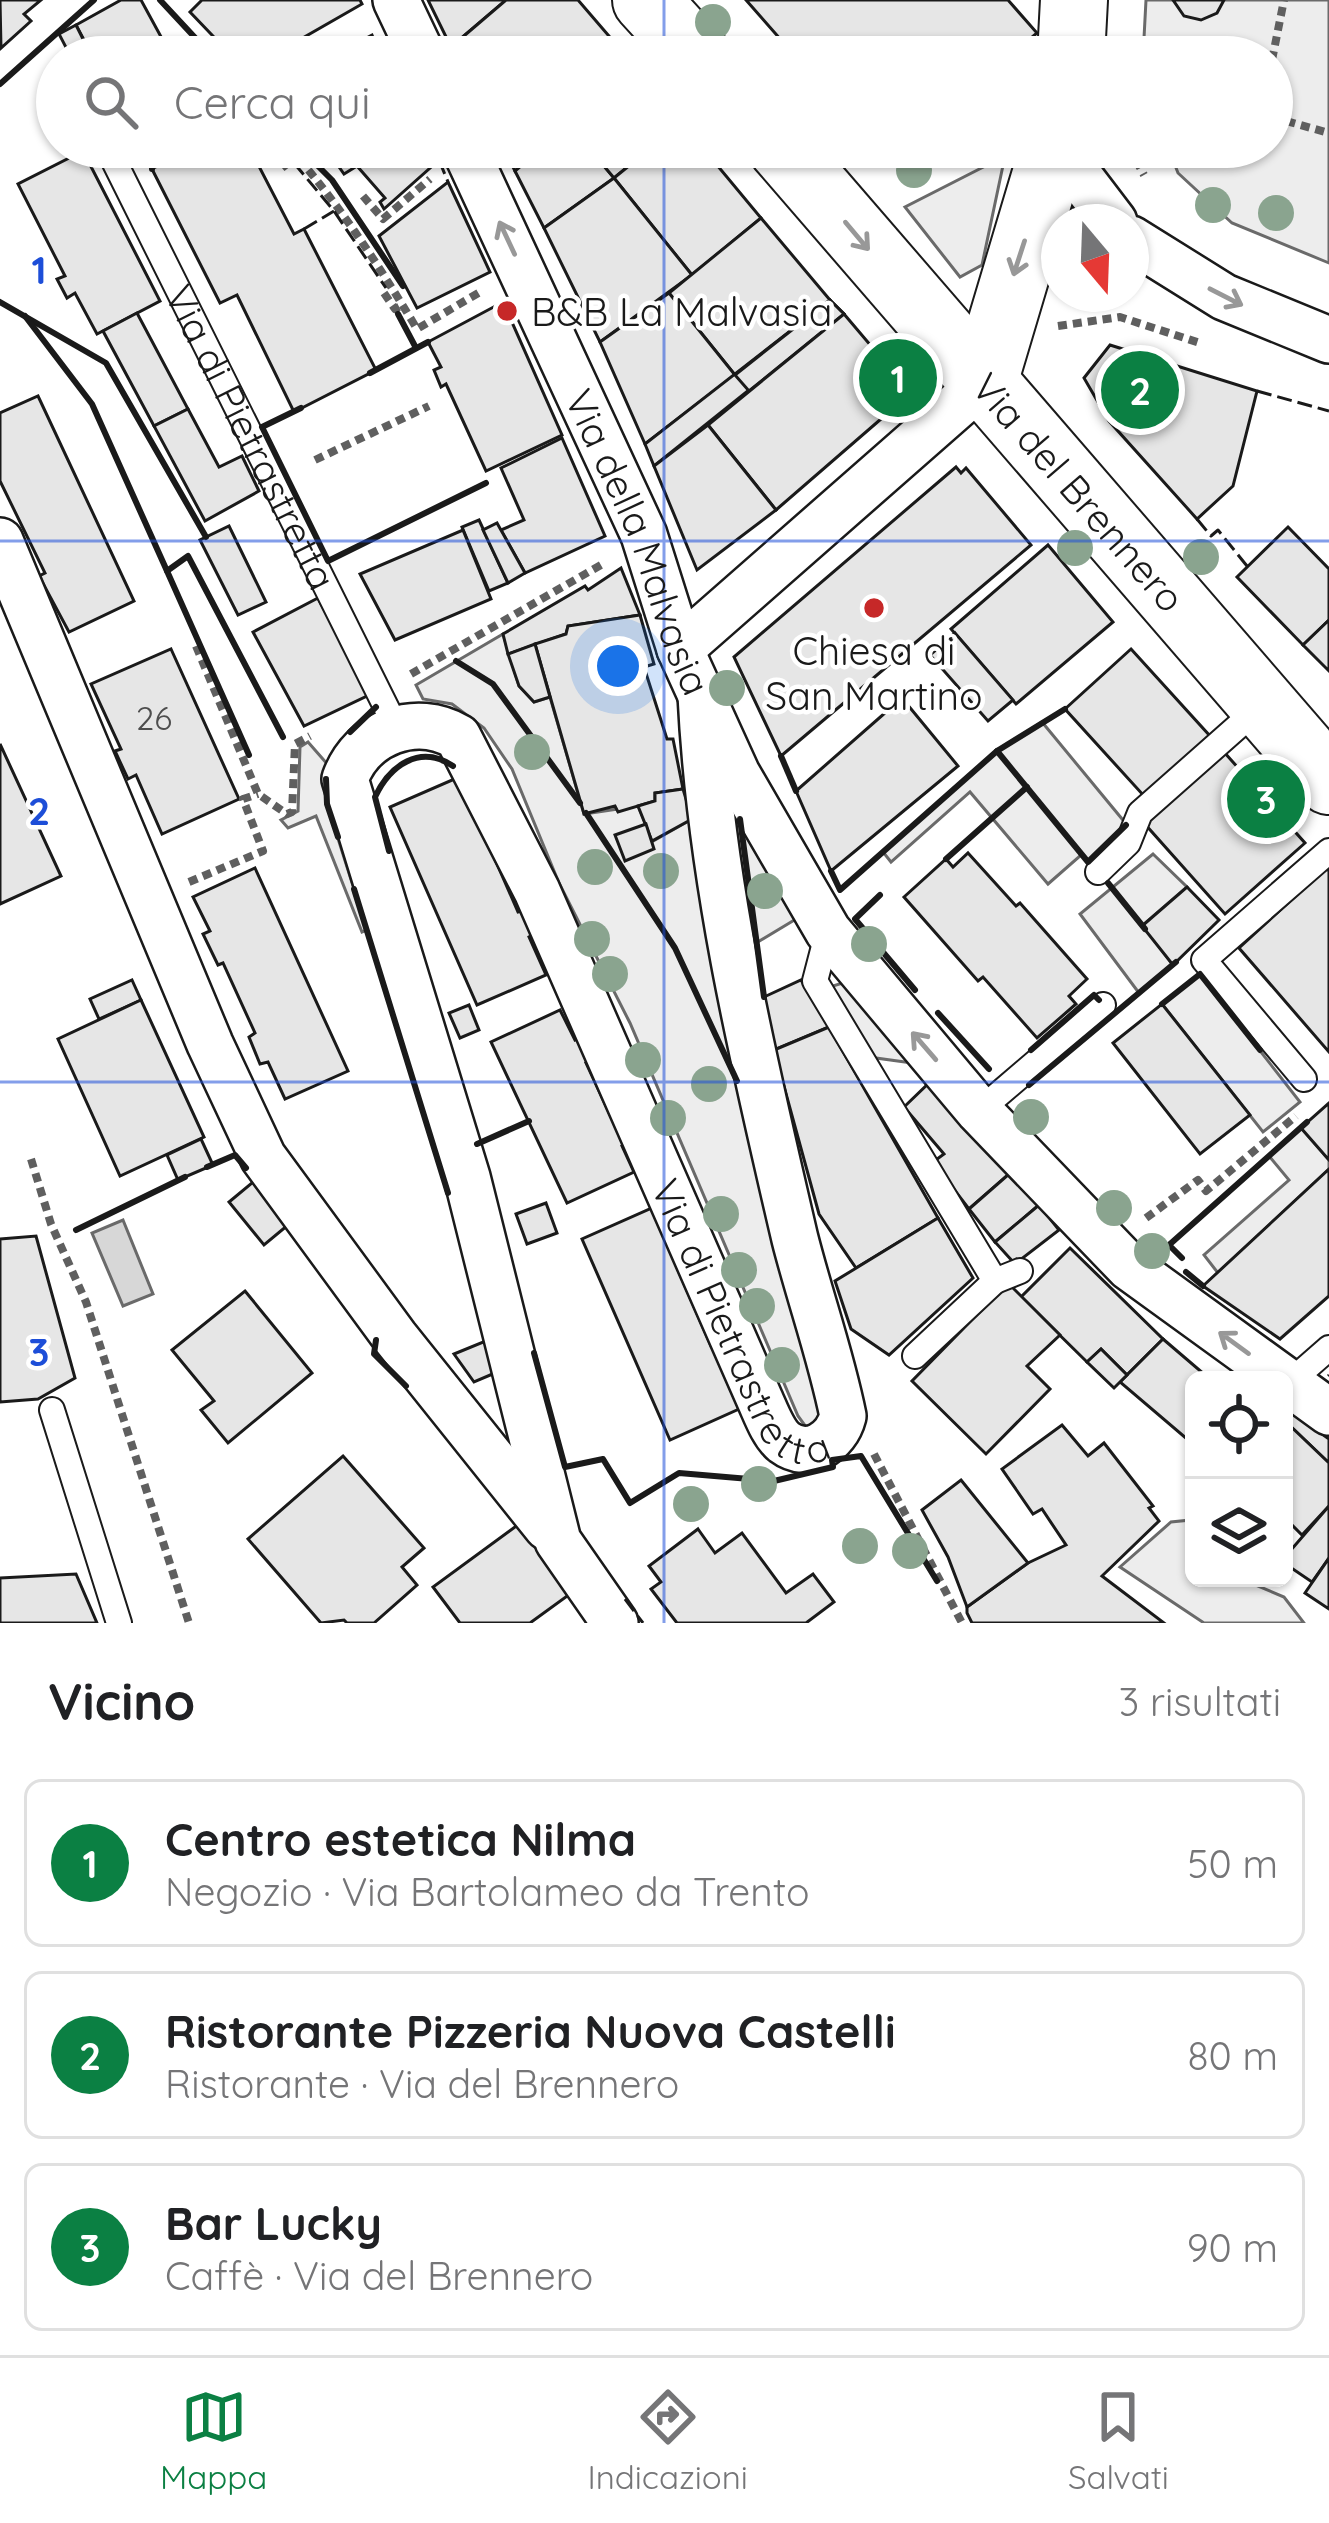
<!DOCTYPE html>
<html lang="it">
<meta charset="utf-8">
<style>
:root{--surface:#fff;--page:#f2f2f2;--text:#202124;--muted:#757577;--line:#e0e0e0;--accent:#0b8043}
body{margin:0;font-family:Quicksand,sans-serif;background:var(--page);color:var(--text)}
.controls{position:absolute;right:36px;bottom:36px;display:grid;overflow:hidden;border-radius:18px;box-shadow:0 3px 9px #0004}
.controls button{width:108px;height:108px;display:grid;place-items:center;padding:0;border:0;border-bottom:3px solid var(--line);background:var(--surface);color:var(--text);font:60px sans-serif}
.compass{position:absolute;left:1041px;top:204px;width:108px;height:108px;border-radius:50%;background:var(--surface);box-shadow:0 3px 9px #0004;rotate:161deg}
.you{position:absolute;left:618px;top:666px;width:42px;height:42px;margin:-30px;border:9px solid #fff;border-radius:50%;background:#1a73e8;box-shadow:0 0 0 18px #1a73e833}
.badge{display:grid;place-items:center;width:78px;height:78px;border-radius:50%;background:var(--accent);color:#fff;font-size:39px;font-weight:700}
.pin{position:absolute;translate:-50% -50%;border:6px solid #fff;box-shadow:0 3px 12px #0006}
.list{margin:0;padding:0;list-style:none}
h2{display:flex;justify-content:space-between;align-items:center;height:156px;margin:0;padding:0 48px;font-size:51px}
h2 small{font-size:39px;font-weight:400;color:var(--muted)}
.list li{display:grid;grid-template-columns:78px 1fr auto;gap:36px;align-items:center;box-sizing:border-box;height:168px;margin:0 24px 24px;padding:0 24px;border:3px solid var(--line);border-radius:18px}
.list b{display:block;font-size:45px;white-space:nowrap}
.list p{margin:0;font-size:39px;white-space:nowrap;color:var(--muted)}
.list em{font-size:39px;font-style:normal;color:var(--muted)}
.icon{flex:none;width:66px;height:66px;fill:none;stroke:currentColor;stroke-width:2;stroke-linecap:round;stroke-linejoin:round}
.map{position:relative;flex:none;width:1329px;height:1623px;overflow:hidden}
.search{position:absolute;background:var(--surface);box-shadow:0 3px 9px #0004;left:36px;right:36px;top:36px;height:132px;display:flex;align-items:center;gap:30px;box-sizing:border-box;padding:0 42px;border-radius:66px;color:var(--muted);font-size:45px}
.sheet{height:732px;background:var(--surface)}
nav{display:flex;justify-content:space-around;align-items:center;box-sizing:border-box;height:168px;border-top:3px solid var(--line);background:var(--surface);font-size:33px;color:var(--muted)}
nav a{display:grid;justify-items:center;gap:6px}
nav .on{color:var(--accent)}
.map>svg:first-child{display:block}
.built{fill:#ededed;stroke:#6a6a6a;stroke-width:3}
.water{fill:#d7d7d7;stroke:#6a6a6a;stroke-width:3}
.building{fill:#e6e6e6;stroke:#1a1a1a;stroke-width:3}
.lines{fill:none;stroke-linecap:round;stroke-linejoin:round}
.lane-casing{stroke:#1a1a1a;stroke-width:28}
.street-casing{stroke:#1a1a1a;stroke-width:50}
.secondary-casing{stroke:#1a1a1a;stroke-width:70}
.path{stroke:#5f5f5f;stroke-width:8;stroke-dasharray:9 6;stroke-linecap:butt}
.lane{stroke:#fff;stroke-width:24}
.street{stroke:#fff;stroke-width:45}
.secondary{stroke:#fff;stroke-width:66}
.fence{stroke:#1a1a1a;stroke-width:3;stroke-dasharray:15 6;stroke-linecap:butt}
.wall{stroke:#1a1a1a;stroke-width:6}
.tree{fill:#8aa48f}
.oneway{stroke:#989898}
.grid{fill:none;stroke:#1d4ed8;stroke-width:3;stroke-opacity:0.55}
.poi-dot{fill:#c62828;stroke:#fff;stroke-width:4.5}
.labels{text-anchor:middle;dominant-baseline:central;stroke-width:9;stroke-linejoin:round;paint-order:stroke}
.number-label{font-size:33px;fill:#4d4d4d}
.poi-label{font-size:39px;fill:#1a1a1a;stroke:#fff;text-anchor:start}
.street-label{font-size:39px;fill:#1a1a1a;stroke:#fff}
.grid-label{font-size:39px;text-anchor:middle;font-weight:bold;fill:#1d4ed8;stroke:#fff;stroke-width:9;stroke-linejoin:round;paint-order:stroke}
</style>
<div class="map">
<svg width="1329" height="1623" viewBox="0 0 1329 1623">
<rect width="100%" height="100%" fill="#fff"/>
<g class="built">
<path d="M1146,0h183v263l-97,-40 -54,-50 -10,-26h104v-90h-129z"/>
<path d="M1005,156l-23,109 -22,12 -55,-70z"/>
<path d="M503,634l16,52 15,16 16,-5 34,117 54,-8 15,35 39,-22 130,593 -7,15h-9l-8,-11 -168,-393 -71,-140 -47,-114 -28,-41 -32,-24 -29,-5 -7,-14z"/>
<path d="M1042,722l85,103 -39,37 -7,-7 -33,29 -78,-92 -79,70 -8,-10 114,-101z"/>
<path d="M308,742l21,24 -4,24 2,14 40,126 -5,2 -46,-116 -28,12 -7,-8 17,-9 2,-64z"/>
<path d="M737,794l69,119 -50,30z"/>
<path d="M1153,854l34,33 -44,38 30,40 -34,28 -59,-79z"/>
<path d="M1200,974l100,128 -37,30 -101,-128z"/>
<path d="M846,982l66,81 -43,-6 -43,-69z"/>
<path d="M1301,1128l28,32v9l-111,104 -14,-18 85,-75 -20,-24z"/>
<path d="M1191,1520l3,58h45l45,19 20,26h-100l-84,-56 51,-45z"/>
</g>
<path class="water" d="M123,1220l30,74 -30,12 -31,-73z"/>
<g class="building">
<path d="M0,0h41l-17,14 7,7 -30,27z"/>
<path d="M121,0h20l31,57h-79l-17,-32z"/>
<path d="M202,0h158l2,4 -61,35 -19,18h-49l-43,-45z"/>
<path d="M428,0h78l-55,47z"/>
<path d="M506,0h72l49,57h-171l-5,-10z"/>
<path d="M746,0h262l29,33 -29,24h-212z"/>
<path d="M1173,0h51l-7,13 -16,7 -17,-4z"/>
<path d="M76,25l14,28 -9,4h-10l-12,-23z"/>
<path d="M372,35l9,22h-51z"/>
<path d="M192,147h57l45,87 10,-5 72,141 -82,42 -57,-117 -17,8 -68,-134z"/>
<path d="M325,147h105l9,13 -55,49 -4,-7 5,-4 -28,-32 -13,8z"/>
<path d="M503,147h40l-28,24z"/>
<path d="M543,147h45l26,31 -70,50 -29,-57z"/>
<path d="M588,147h64l-38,31z"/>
<path d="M652,147h50l59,71 -69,57 -78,-97z"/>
<path d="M83,151l77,150 -63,33 -22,-41 -8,5 -10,-19 8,-3 -47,-92z"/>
<path d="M614,178l78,97 -92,67 -56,-114z"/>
<path d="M448,182l42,90 -73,36 -38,-72z"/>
<path d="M761,218l69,82 -95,75 -66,-82z"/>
<path d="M669,293l66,82 -90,69 -45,-102z"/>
<path d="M830,300l14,14 -190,152 -9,-22z"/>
<path d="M830,300l14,14 -95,77 -14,-16z"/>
<path d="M503,302l59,133 -76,36 -40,-87 -5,3 -7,-17 7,-3 -13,-25z"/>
<path d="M137,313l51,96 -34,17 -51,-95z"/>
<path d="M844,314l67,79 -135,117 -68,-85z"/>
<path d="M1110,345l147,46 -24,95 -36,33 -88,-98 -25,-43z"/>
<path d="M38,396l96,205 -65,31 -30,-56 6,-3 -45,-92v-68z"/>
<path d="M188,409l31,58 23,-11 17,35 -54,30 -51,-95z"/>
<path d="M708,425l68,85 -79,60 -43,-104z"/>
<path d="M562,438l43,98 -80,37 -24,-43 23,-10 -23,-52z"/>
<path d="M956,467l5,6 5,-5 65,77 -250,211 -47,-99z"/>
<path d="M479,520l29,63 -19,8 -27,-64z"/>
<path d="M497,523l28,50 -17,10 -25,-53z"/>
<path d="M229,526l37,76 -28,13 -38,-75z"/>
<path d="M1288,527l41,42v51l-26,25 -66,-68z"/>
<path d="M463,530l28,69 -96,41 -35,-66z"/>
<path d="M1048,545l65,77 -97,82 -65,-75z"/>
<path d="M621,568l19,47 -72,11 -2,8 -58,20 -5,-20 82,-48 3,4z"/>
<path d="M318,598l51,97 -65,31 -51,-94z"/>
<path d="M640,615l14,49 -10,3 23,72h6l10,50 -28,4v8l-37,11 -3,-6 -31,8 -49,-170 31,-10 2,-8z"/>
<path d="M1329,620v51l-26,-26z"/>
<path d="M955,633l58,67 -25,21 -58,-66z"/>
<path d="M535,644l15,53 -16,5 -15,-16 -11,-32z"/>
<path d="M171,649l68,150 -77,35 -26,-59 -8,4 -13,-28 6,-2 -30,-65z"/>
<path d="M1131,649l79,87 -66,60 -79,-87z"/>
<path d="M902,698l56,68 -127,105 -35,-80z"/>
<path d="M0,744l61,132 -61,28z"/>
<path d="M1224,752l81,91 -80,71 -81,-91z"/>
<path d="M459,777l59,135 8,-2 10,23 -7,4 17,38 -69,30 -87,-198z"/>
<path d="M683,789l9,30 -40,22 -14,-35 17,-5v-8z"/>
<path d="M646,824l8,25 -29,12 -10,-26z"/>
<path d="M968,853l48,53 4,-3 67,76 -18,17 7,8 -39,34 -54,-61 -5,4 -74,-84 42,-38 7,8z"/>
<path d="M255,868l93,203 -63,28 -17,-37 -8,2 -11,-27 6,-4 -32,-70 -5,2 -15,-31 7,-3 -17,-34z"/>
<path d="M1326,868l3,3v181l-90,-104z"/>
<path d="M1187,887l32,33 -46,45 -31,-39z"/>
<path d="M132,980l9,20 -42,19 -9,-20z"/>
<path d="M801,980l28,47 -55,23 -10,-53z"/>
<path d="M141,1000l63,137 -84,39 -62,-137z"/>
<path d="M1162,1004l88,111 -50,39 -87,-111z"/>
<path d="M469,1005l10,25 -19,8 -11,-25z"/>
<path d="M560,1010l15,30 7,-3 11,24 -7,2 26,56 5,-2 13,25 -8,4 12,26 -67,31 -76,-161z"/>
<path d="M829,1027l109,191 -82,50 -37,-54 -45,-164z"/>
<path d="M929,1083l80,91 -40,35 -36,-47 11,-8 -40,-47z"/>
<path d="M1329,1103v57l-28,-32z"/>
<path d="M201,1139l12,26 -35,15 -11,-25z"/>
<path d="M1329,1169v127l-49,43 -77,-53z"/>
<path d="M1009,1174l30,31 -44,37 -26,-33z"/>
<path d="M253,1182l35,43 -24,20 -35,-43z"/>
<path d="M546,1203l11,30 -30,11 -11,-30z"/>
<path d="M1039,1205l20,25 -44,34 -20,-22z"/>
<path d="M652,1208l33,60 -7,2 33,76 6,-3 10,23 -6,2 18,41 -69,31 -88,-201z"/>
<path d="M938,1218l35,60 -84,77 -38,-26 -16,-48z"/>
<path d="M36,1236l39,142 -37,21 -38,3v-163z"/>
<path d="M1070,1248l93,91 -36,36 -26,-26 -14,13 -66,-65z"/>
<path d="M1008,1283l52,52 -33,31 23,23 -64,65 -74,-73z"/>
<path d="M245,1291l67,82 -84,70 -27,-33 13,-9 -42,-51z"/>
<path d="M1163,1339l48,41h-17v65l-74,-63z"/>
<path d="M488,1340l7,33 -21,9 -20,-28z"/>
<path d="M1101,1349l26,26 -13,13 -27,-26z"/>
<path d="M1284,1407l45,32v24l-45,-43z"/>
<path d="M1284,1420l45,43v43l-27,29 -18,-18z"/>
<path d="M1062,1425l26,31 16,-13 49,63 -4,2 10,13 -57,55 62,47h-192l-5,-10v-6l61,-44 38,-18 -24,-36 -9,5 -31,-45z"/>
<path d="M343,1456l81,92 -22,19 15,18 -43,38h-27l-3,-3 -23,3 -73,-84z"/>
<path d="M961,1480l67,83 -61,44 -19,-50 -26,-47z"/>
<path d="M1329,1506v52l-17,24 -28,-19v-5z"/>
<path d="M519,1524l51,70 -40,29h-70l-27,-36z"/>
<path d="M698,1529l17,24 27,-20 44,60 27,-19 21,28 -28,21h-129l-26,-34 10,-7 -12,-16z"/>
<path d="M1329,1558v51l-24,-16z"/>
<path d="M76,1574l21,49h-97v-45z"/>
</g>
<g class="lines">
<defs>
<g id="lane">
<path id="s1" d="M107,147l290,582"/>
<path d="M1098,872l30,-29 12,-30 121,-107"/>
<path d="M828,931l-13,50 180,300 25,-10"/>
<path d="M1304,1079l-100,-119 125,-109"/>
<path d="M979,1111l124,-106"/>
<path d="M915,1356l80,-75"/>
<path d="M1289,1383l40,-35"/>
<path d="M52,1410l67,213"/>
</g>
<g id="street">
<path d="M396,0l27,57"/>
<path id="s2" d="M464,147l180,388 36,114 57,125 91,157 151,180 150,156 200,145"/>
<path d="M1073,147l6,29 35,46"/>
<path d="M1131,239l93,58 105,43"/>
<path d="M0,541l210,503 53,113 132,180 152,190"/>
<path d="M680,649l304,-267"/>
<path id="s3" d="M615,1623l-57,-82 -91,-364 -122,-398c17,-47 71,-67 113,-42l79,154 223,509c6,13 13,33 24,42 24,18 52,1 59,-26 -12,-60 -33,-118 -48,-177 -42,-180 -85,-359 -94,-544"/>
</g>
<g id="secondary">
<path d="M646,0l52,57"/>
<path d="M1071,57l3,-57"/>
<path id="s4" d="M781,147l548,634"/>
<path d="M984,382l70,-235"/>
</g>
</defs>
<use href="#lane" class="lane-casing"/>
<use href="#street" class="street-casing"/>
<use href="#secondary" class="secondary-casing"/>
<g class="path">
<path d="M1272,60l12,-60"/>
<path d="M1272,117l57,16"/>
<path d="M289,147c50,57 89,117 128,182l63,-37"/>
<path d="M1129,147l15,28"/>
<path d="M282,168l15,-12"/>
<path d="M363,196l20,23 47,-40"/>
<path d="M384,293l11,16 8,-4"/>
<path d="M1058,326l62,-9 80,26"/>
<path d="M315,460l114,-54"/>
<path d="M196,646l62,148 29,20 5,-2 3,-68 15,-8"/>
<path d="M411,674l195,-112"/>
<path d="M189,882l74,-31 -20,-52 15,-5"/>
<path d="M31,1159l20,65 35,78 103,321"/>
<path d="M1146,1218l52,-38 8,11 90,-75"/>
<path d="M874,1454l88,169"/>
</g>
<use href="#lane" class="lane"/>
<use href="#street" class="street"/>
<use href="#secondary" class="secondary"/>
<g class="fence">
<path d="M280,147l8,9"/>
<path d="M439,160l9,22"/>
<path d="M294,163l40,48 52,77"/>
<path d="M304,229l30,-18"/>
<path d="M1257,391l72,20"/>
<path d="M1197,519l14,17 7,-6 29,36"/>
<path d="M1328,1376l1,-1"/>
<path d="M625,1599l18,24"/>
</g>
<g class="wall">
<path d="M160,0l53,57"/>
<path d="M0,84l94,-84"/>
<path d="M299,147l33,33 71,106"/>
<path d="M152,169v-22"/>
<path d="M0,302l106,61 100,174"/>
<path d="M398,314l18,34"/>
<path d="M25,316l67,88 75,167 21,-15 95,181"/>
<path d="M370,373l58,-31"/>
<path d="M301,408l-39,19 66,134 158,-78"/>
<path d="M167,571l82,184"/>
<path d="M456,661l37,23 87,119"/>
<path d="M350,732l26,-25"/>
<path d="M997,751l68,-42"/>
<path d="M781,756l15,35"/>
<path d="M326,779l1,25 11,33"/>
<path d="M586,813l89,135 62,133"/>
<path d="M740,819l24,178"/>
<path d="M389,851l-14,-54c15,-32 45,-53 78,-31"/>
<path d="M946,859l81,-72"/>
<path d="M831,871l9,19 157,-139 91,111 38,-37"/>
<path d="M1108,883l37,46"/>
<path d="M354,889l94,304"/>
<path d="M880,895l-25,24 60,71"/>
<path d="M1162,1004l38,-30 60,76"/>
<path d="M938,1013l51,56"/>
<path d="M1031,1050l63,-55 5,5"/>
<path d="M1029,1085l147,-123"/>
<path d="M477,1144l52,-23"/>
<path d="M207,1167l28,-12 11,13"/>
<path d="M76,1230l109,-53"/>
<path d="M1182,1258l-13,-13 138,-123"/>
<path d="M1186,1272l17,14"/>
<path d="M376,1340l-2,14 32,32"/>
<path d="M534,1353l31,114 38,-8 27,44 49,-30 95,8 59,-14 -1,-7 29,-4 76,125"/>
</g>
</g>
<g class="tree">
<circle cx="713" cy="22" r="18"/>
<circle cx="914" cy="170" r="18"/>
<circle cx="1213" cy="205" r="18"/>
<circle cx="1276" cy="213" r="18"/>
<circle cx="1075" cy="548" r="18"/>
<circle cx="1201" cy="557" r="18"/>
<circle cx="727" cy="688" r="18"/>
<circle cx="532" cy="752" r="18"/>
<circle cx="1284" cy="792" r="18"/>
<circle cx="595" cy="867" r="18"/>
<circle cx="661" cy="871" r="18"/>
<circle cx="765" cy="891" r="18"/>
<circle cx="592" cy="939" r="18"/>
<circle cx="869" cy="944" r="18"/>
<circle cx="610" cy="974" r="18"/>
<circle cx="643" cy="1060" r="18"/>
<circle cx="709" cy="1084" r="18"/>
<circle cx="1031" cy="1117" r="18"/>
<circle cx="668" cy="1118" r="18"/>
<circle cx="1114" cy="1208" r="18"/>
<circle cx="721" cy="1214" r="18"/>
<circle cx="1152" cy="1251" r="18"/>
<circle cx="739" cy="1270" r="18"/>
<circle cx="757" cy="1306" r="18"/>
<circle cx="782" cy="1365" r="18"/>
<circle cx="759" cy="1484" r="18"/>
<circle cx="691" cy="1504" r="18"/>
<circle cx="860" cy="1546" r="18"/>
<circle cx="910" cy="1551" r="18"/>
</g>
<defs><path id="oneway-shaft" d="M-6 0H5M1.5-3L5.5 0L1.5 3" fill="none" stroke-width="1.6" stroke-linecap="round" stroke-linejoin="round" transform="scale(3)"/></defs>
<g class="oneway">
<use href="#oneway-shaft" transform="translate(857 236) rotate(50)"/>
<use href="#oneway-shaft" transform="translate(507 238) rotate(-115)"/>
<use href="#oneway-shaft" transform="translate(1019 258) rotate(108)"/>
<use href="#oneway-shaft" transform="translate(1226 297) rotate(27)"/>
<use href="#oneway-shaft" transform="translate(924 1046) rotate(-131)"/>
<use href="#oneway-shaft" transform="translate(1234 1343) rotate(-144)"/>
</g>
<path class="grid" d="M664,0v57M664,147v1476M0,541h1329M0,1082h1329"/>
<g class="poi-dot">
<circle cx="507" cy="311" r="12"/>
<circle cx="874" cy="608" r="12"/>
</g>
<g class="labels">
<g class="number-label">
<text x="154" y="717">26</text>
</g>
<g class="poi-label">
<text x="531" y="311">B&amp;B La Malvasia</text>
<text x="874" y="650" text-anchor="middle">Chiesa di<tspan x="874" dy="45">San Martino</tspan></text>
</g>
<g class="street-label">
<text stroke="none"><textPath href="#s1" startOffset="324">Via di Pietrastretta</textPath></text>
<text stroke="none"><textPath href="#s4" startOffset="456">Via del Brennero</textPath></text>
<text stroke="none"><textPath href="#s2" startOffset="432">Via della Malvasia</textPath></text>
<text stroke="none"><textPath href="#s3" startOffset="1686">Via di Pietrastretta</textPath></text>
</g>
</g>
<g class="grid-label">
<text x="39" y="284">1</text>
<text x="39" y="825">2</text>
<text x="39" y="1366">3</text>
</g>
</svg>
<div class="controls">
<button><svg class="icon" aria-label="locate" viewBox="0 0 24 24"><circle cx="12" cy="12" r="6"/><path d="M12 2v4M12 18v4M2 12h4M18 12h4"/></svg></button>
<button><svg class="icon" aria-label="layers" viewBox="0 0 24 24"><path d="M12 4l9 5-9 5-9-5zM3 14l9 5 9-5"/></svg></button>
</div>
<svg class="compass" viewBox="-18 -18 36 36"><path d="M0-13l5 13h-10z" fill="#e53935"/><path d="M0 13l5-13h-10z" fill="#757577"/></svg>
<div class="you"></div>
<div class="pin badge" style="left:898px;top:378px">1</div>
<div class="pin badge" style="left:1140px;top:390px">2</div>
<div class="pin badge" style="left:1266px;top:799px">3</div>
<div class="search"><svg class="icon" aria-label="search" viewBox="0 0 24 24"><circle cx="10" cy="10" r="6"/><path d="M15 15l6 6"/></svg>Cerca qui</div>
</div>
<section class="sheet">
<h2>Vicino<small>3 risultati</small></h2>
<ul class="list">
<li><span class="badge">1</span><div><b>Centro estetica Nilma</b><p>Negozio · Via Bartolameo da Trento</p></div><em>50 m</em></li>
<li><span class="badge">2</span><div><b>Ristorante Pizzeria Nuova Castelli</b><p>Ristorante · Via del Brennero</p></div><em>80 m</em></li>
<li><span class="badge">3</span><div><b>Bar Lucky</b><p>Caffè · Via del Brennero</p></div><em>90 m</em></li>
</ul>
</section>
<nav>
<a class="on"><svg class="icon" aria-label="map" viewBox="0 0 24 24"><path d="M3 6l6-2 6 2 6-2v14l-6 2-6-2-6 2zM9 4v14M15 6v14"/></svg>Mappa</a>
<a><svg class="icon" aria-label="directions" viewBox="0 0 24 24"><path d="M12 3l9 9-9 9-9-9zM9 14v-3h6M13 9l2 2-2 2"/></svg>Indicazioni</a>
<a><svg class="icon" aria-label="saved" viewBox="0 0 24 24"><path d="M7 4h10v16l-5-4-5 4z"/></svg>Salvati</a>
</nav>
